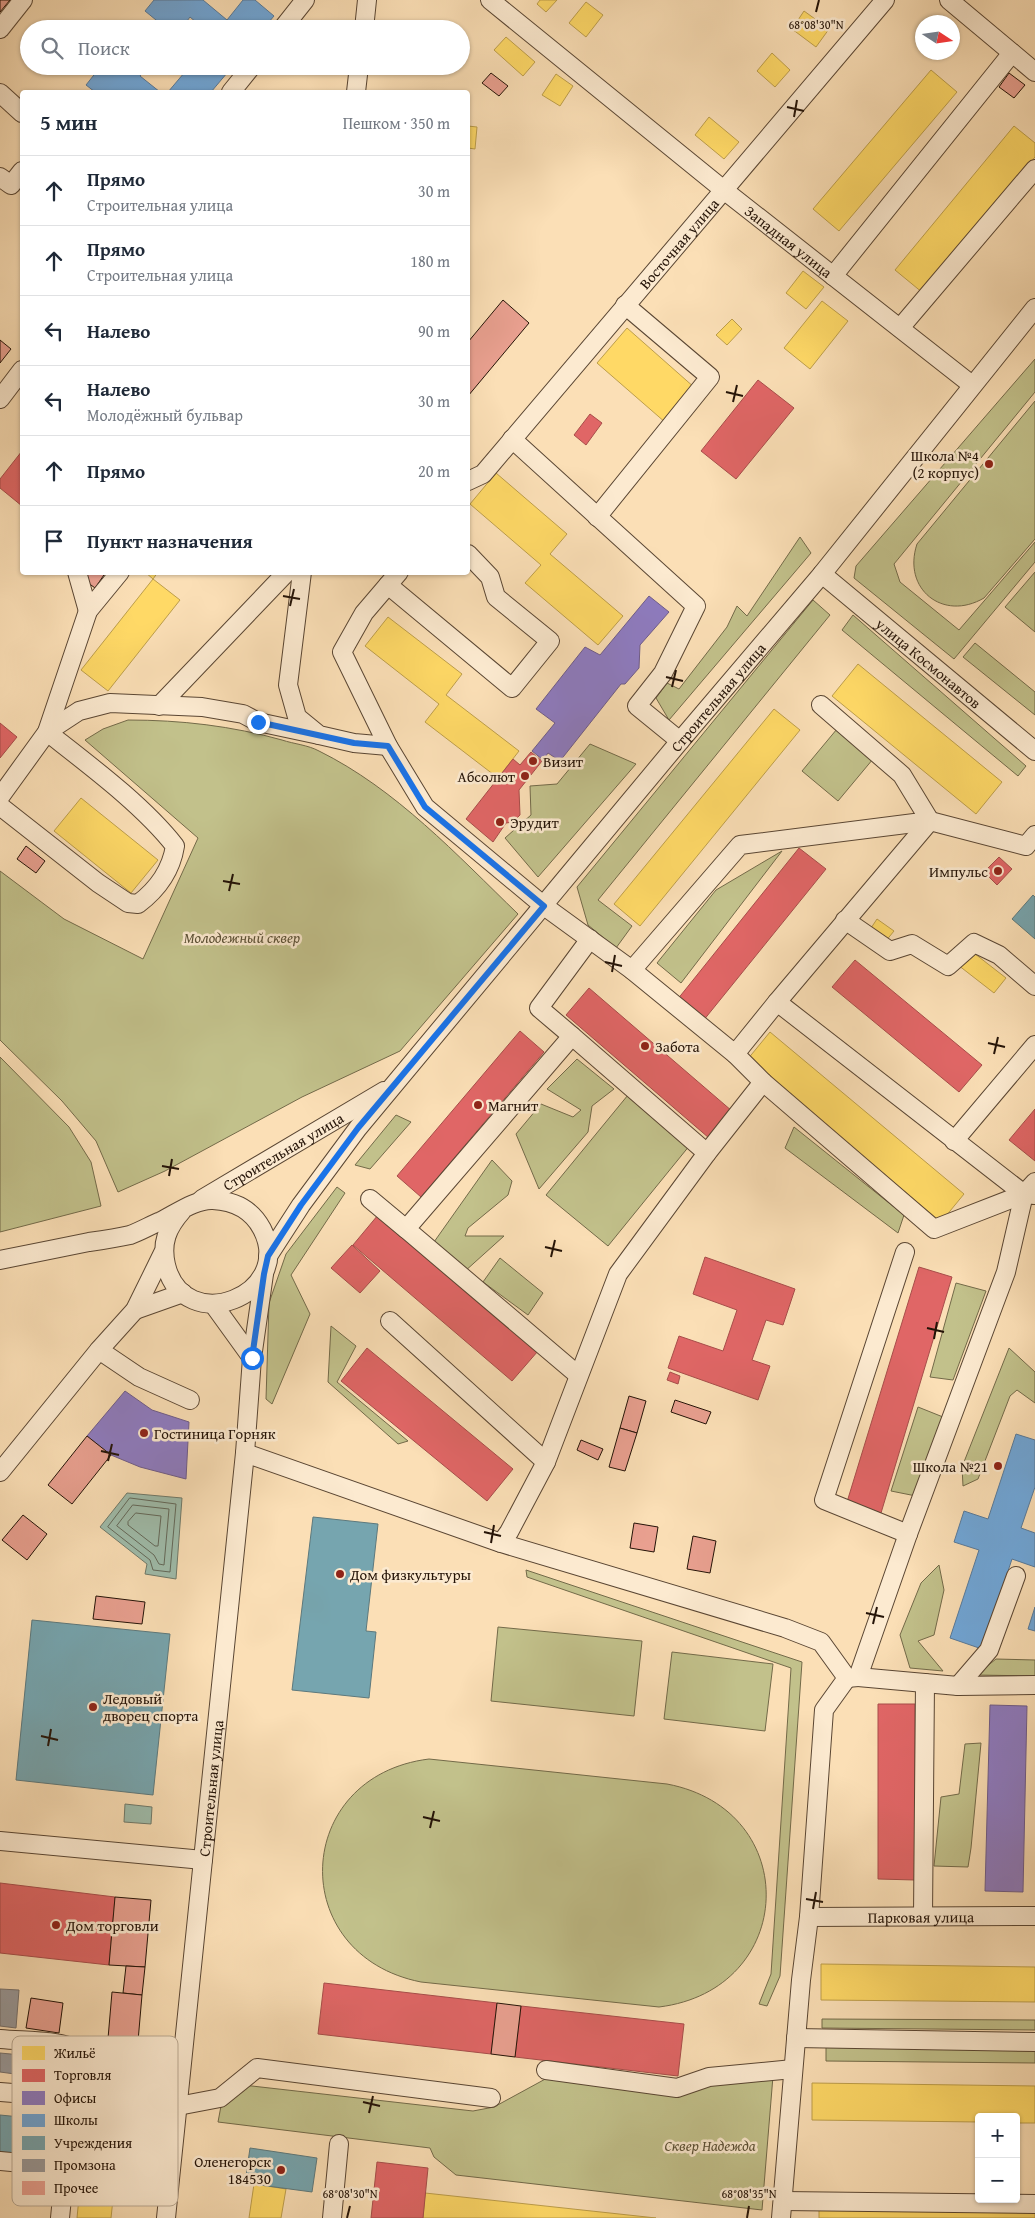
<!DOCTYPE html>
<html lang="ru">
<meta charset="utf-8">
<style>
:root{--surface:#fff;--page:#f6f6f7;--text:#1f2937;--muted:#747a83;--line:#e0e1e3}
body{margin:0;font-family:"Gentium Book Plus",serif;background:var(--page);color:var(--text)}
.controls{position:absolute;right:15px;bottom:15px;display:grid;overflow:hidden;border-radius:5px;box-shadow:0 1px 4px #0004}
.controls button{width:45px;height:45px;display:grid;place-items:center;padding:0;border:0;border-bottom:1px solid var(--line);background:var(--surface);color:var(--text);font:25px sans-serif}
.compass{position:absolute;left:915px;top:15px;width:45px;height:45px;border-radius:50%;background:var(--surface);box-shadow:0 1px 4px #0004;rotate:102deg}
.stop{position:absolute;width:15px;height:15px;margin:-11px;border:4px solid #1a73e8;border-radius:50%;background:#fff}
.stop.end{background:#1a73e8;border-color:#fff;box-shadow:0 1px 5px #0008}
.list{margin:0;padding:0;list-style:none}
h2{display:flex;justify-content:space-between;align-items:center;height:65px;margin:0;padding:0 20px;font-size:21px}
h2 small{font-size:16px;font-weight:400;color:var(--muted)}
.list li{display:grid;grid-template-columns:32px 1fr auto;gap:15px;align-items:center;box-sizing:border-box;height:70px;padding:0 20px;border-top:1px solid var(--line)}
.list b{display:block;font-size:19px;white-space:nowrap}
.list p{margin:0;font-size:16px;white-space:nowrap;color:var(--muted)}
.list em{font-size:16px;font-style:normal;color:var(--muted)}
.icon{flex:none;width:28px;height:28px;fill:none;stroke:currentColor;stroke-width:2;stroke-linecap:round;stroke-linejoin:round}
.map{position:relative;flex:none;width:1035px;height:2218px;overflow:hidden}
.search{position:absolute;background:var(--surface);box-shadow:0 1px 4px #0004;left:20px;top:20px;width:450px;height:55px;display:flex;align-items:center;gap:12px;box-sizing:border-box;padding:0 18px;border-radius:28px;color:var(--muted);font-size:19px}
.panel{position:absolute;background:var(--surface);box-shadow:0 1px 4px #0004;left:20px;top:90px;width:450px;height:485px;border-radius:5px}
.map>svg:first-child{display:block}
.green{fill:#c2c18b;stroke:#736a49}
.water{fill:#9fbdac;stroke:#6e796a}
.homes{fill:#ffd966;stroke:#bd9e4a}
.shops{fill:#e06666;stroke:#a84d4a}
.offices{fill:#8e7cc3;stroke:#6e5c8b}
.schools{fill:#6fa8dc;stroke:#587b9c}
.public{fill:#76a5af;stroke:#5d797d}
.industry{fill:#999;stroke:#76716d}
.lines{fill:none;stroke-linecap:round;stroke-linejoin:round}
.shore{stroke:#62685a;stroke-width:1}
.building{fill:#e9a090;stroke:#241307}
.minor-casing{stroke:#5a4633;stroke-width:20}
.minor{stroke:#fcead0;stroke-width:18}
.route{stroke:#1a73e8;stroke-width:6}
.ticks{fill:none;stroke:#241307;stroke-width:2}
.poi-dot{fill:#8f2418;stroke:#fcead0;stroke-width:2}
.labels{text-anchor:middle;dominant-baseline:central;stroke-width:5;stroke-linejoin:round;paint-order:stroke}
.street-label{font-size:15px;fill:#241307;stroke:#fcead0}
.poi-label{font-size:15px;fill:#241307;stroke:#fcead0;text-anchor:start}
.park-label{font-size:15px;font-style:italic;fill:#5b5035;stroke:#fcead0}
.key{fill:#fcead0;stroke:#bbaa94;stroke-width:1}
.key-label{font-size:14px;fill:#241307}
.ticks-label{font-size:12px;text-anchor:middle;fill:#241307;stroke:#fcead0;stroke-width:5;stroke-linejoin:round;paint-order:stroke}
</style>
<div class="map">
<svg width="1035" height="2218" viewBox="0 0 1035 2218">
<rect width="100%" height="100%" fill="#fbdfb6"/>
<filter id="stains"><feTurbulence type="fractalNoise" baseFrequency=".004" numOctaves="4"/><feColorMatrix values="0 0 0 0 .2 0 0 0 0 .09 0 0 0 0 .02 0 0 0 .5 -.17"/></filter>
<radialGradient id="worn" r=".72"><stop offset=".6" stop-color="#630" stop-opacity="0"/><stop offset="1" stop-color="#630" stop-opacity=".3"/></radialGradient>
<g class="green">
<path d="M1035,359v33l-141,172 6,18 59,48 76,-88v20l-81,97 -100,-81 2,-12z"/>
<path d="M1035,401v138l-51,59c-41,24 -82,-9 -67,-54z"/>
<path d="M800,537l11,16 -142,167 -13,-22 11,-15 12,6 48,-62 10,-21 10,10z"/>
<path d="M1035,572v60l-30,-25z"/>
<path d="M813,600l17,15 -232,285 34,26 -16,22 -28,-23 -11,-38z"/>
<path d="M853,615l173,151 -8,10 -176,-146z"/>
<path d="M975,643l60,49v23l-72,-58z"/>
<path d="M128,720c53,0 104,6 154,20 12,4 26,5 37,11 77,38 138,104 199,163l-118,137 -98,46 -137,74 -47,21 -22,-51 -34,-40 -62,-61v-169l64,48 79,40 55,-121 -113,-98 18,-11z"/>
<path d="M837,729l36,30 -35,42 -36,-30z"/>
<path d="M590,744l46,20 -98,113 -33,-39 26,-23 -1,-29 27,-2z"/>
<path d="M782,851l-101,132 -24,-20 59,-73z"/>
<path d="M0,1057l69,70 22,35 10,44 -101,26z"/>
<path d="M577,1059l37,30 -22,17 -4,26 -49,57 -23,-55 25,-30 32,13 8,-7 -34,-21z"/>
<path d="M628,1095l62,50 -82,101 -62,-51z"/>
<path d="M396,1115l15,7 -41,47 -15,-4z"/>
<path d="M794,1127l110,88 -6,18 -113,-85z"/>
<path d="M492,1160l20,21 -4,14 -40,33 -3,8h39l-40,36 -30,-30z"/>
<path d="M337,1187l8,6 -54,82 19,39 -38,90 -6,-5 3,-96 17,-49z"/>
<path d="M500,1258l43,35 -15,22 -45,-33z"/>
<path d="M956,1283l30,8 -33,89 -23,-3z"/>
<path d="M331,1326l25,20 -19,36 71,59 -10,3 -70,-62z"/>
<path d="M1009,1348l26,24v31l-18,-13 -7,6 -32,83 -15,7 -1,-19z"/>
<path d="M918,1407l25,10 -27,79 -25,-5z"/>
<path d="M939,1565l5,25 -10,45 -16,6 25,30 -33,-3 -10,-33 21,-52z"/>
<path d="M526,1570l276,92 -22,314 -13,30 -8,-2 12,-30 20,-306 -264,-91z"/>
<path d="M498,1627l144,14 -8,75 -143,-15z"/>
<path d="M672,1652l101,12 -8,67 -101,-12z"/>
<path d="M996,1659l39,1v16l-59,-1z"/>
<path d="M981,1743l-10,105 -3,19 -34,-1 7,-69 18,-3 6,-50z"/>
<path d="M429,1759l238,25c137,26 130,206 -8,223l-238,-25c-136,-27 -129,-206 8,-223z"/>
<path d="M822,2019l213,1v10l-213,-2z"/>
<path d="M826,2046l209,2v15l-209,-2z"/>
<path d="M773,2076l-11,134 -306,-35 -22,-18 -4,-9 -212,-26 3,-16 22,-21 230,26 21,-4 55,-30 162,5z"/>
</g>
<g class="water">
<path d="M127,1493l55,5 -6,81 -31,-5 2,-10 -47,-37z"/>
<path d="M125,1804l27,3 -1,17 -27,-2z"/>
</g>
<g class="homes">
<path d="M540,0h17l-11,12 -9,-8z"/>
<path d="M586,2l17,13 -17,22 -17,-14z"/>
<path d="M804,11l25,18 -13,18 -24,-18z"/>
<path d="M506,37l29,25 -12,14 -29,-26z"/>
<path d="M772,53l18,17 -15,17 -18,-16z"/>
<path d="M931,70l26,22 -118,139 -26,-22z"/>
<path d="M556,74l17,12 -13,20 -18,-11z"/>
<path d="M709,117l30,25 -15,17 -29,-24z"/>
<path d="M468,126l9,1 -2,22 -7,-1z"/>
<path d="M1014,126l21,17v14l-112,136 -28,-23z"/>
<path d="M803,271l21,16 -18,22 -20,-16z"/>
<path d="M822,301l26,20 -38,48 -26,-21z"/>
<path d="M732,319l10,10 -15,16 -11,-10z"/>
<path d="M627,328l68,60 -29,35 -69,-60z"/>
<path d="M496,473l71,61 -17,20 73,62 -25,29 -73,-62 16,-18 -71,-61z"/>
<path d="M145,572h13l-5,7z"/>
<path d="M153,579l27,21 -72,91 -27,-21z"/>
<path d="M388,617l74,57 -16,21 73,56 -21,27 -73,-56 14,-18 -74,-58z"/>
<path d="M858,664l144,118 -26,32 -144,-118z"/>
<path d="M774,709l26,21 -160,196 -26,-22z"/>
<path d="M81,798l77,62 -27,33 -77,-62z"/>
<path d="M877,919l17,12 -9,11 -16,-11z"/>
<path d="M970,950l36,28 -12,15 -36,-28z"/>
<path d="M770,1032l194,162 -23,28 -194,-162z"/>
<path d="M821,1964l214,3v35l-214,-2z"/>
<path d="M812,2083l223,3v37h-19v-6h-37v5l-167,-2z"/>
<path d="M81,2176l34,4 -4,38h-34z"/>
<path d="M254,2184l32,5 -5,29h-32z"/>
<path d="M425,2193l231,25h-233z"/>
<path d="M819,2208l216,4v6h-216z"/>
</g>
<g class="shops">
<path d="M758,380l36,28 -58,71 -35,-28z"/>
<path d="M590,414l12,9 -16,22 -12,-10z"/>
<path d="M22,451v55l-22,-18v-9z"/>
<path d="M0,723l17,14 -17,21z"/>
<path d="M531,752l11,9 -23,29 1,25 -7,7 -7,1 -13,19 -27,-23 47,-60 7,6z"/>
<path d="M799,848l27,21 -123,152 -26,-21z"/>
<path d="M999,857l13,12 -15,16 -13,-13z"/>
<path d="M855,960l127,105 -23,27 -127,-105z"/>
<path d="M589,988l143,123 -23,27 -143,-123z"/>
<path d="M520,1031l24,21 -123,145 -24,-21z"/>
<path d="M1035,1109v52l-26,-21z"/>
<path d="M378,1215l160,136 -26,30 -159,-136z"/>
<path d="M352,1245l28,26 -20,22 -29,-25z"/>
<path d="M705,1257l90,32 -12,36 -17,-5 -14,40 18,6 -12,34 -90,-32 11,-32 44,15 14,-41 -44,-16z"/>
<path d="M919,1267l33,10 -71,236 -34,-11z"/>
<path d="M367,1348l146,121 -26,32 -146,-120z"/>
<path d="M670,1372l10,4 -2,8 -11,-4z"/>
<path d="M878,1704h37v176l-37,-1z"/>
<path d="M0,1883l115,14 -6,68 -109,-12z"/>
<path d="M324,1983l173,20 -6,51 -173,-20z"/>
<path d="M521,2006l163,18 -6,52 -163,-19z"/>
<path d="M377,2162l51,6 -5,50h-52z"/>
</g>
<g class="offices">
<path d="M649,596l20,16 -29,33 -1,23 -14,16h-4l-61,77 -12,-8 -5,7 -11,-9 23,-28 -19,-14 49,-62 15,8z"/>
<path d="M125,1391l27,19 37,12 -3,57 -46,-12 -29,-12 -24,-19z"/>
<path d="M990,1705l37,1 -4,186 -38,-1z"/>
</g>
<g class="schools">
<path d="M154,0h49l24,20 16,-20h12l19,16 -11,13h-59l-14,-12 -9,12h-14l-22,-18z"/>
<path d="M101,66l5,5 4,-5h38l-8,10 20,16h-65l-9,-7z"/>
<path d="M190,66h43l-22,26h-43z"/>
<path d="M1016,1434l19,6v47l-14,41 14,5v34l-23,-8 -30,90 -32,-11 29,-88 -25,-8 10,-31 24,8z"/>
<path d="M1035,1607v24l-7,-2z"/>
</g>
<g class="public">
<path d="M1033,895l2,2v42l-23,-20z"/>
<path d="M313,1517l65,7 -12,107 10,1 -7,66 -77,-8z"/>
<path d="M32,1620l138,14 -17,161 -137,-15z"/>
<path d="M0,2115l81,8 -3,37 -78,-8z"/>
<path d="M250,2148l67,10 -5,34 -67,-9z"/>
</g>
<g class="industry">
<path d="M0,1989l19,1 -3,38 -16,-2z"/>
<path d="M0,2053l32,3 -2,20 -30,-4z"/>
</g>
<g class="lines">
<g class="shore">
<path d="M130,1498l46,6 -6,68 -17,-2 -3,-10 -42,-33z"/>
<path d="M133,1505l36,4 -5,56 -5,-1 -5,-9 -37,-29z"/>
<path d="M136,1513l25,3 -3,30h-3l-27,-21v-3z"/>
</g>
</g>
<g class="building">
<path d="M0,0h10l-10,12z"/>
<path d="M491,73l17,13 -9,10 -17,-13z"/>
<path d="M1009,73l16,12 -11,13 -15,-11z"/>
<path d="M503,300l26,23 -61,73v-54z"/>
<path d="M0,340l11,9 -11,14z"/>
<path d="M82,572h24l-11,16 -16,-12z"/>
<path d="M26,846l19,15 -9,12 -19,-14z"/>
<path d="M629,1396l17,5 -9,32 -17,-5z"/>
<path d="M675,1400l36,12 -5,12 -35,-12z"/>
<path d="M620,1428l17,5 -12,38 -16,-4z"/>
<path d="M87,1436l24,19 -39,49 -24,-19z"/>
<path d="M581,1440l22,9 -5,11 -21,-10z"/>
<path d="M23,1515l24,19 -20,26 -25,-20z"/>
<path d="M634,1523l24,4 -4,25 -24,-4z"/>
<path d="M693,1536l23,5 -6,32 -23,-4z"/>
<path d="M96,1596l49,6 -3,22 -49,-5z"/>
<path d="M115,1897l36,3 -6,67 -36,-2z"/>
<path d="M126,1966l19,1 -3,28 -19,-2z"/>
<path d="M112,1992l30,3 -8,93 -30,-3z"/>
<path d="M31,1998l32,5 -4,30 -33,-5z"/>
<path d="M497,2003l24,3 -6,51 -24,-3z"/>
</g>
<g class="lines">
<defs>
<g id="minor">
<path id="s1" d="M490,0l235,191 247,194"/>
<path d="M949,0l86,72"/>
<path d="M0,29l23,-29"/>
<path d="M282,29l23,-29"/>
<path d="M364,29l3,-29"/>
<path d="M231,92l21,-26"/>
<path d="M356,92l3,-26"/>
<path d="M0,93l22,20"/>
<path d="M0,177l11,8 11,-14"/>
<path d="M833,276l179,-223"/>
<path d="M900,328l135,-159"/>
<path d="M0,399l22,-29"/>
<path d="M512,439l184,167 -33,67 -26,33 43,35"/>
<path id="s2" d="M468,481l15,-7 402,-474"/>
<path d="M597,517l113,-140 -85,-72"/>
<path d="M77,572l11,39"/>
<path d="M302,572l-14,113 9,32 22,18 35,8 34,3"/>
<path d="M399,572l-35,41 -22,39 46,94 37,61 119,99 88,64 103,84 42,-52 247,192 11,-12"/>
<path id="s3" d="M822,574l213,177"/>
<path d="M388,585l124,103 38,-47 -54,-44 -6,-20 -22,-23"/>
<path d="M159,706l128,-134"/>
<path d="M0,797l47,-65 41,-121 32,-39"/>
<path d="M0,806l98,77 30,20 10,1c20,-15 33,-33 37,-58 -32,-41 -86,-81 -128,-114l32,-21 31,-8 92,4 41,7 15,8 61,13"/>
<path d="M845,920l45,31 22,-7 36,22 26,-23 25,12 36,31"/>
<path d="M632,970l108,-125 190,-24 -28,-46 -81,-70"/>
<path d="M777,1002l153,-181 96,25 9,-11"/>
<path d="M572,1036l-33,-28 51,-69"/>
<path d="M763,1082l171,147 90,-35"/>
<path d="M954,1141l81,-96"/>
<path id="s4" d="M202,1199l182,-108"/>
<path d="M370,1199l36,30"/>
<path d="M905,1252l-81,248 84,34"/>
<path id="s5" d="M268,1256l33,-51 57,-77 322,-387 142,-167 213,-266"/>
<path d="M0,1260c30,-6 59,-12 89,-18 14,-2 28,-4 41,-7 11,-4 21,-10 31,-14 16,-8 35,-22 52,-21 22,1 39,10 49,29 34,66 -78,110 -96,36 -5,-22 1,-37 16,-54"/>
<path d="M213,1304l39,54"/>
<path d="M135,1310l48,-17"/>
<path d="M390,1321l156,141"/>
<path d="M99,1350l40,27 51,23"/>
<path d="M578,1375l-172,-146 166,-193 135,117"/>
<path d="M245,1453l256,90 284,85 36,14 26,36 -23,32 -15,207 -8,63 -20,238"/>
<path d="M0,1472l99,-122 36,-40 28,-57"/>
<path d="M501,1543l8,-11 37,-70 72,-188 89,-121 56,-71 -28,-28"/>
<path d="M858,1677l100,9 77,-1"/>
<path d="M847,1678l11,-1 50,-143 98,-262 18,-78 11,1"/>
<path d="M958,1686l31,-36 27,-74"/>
<path d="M0,1841l203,19"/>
<path d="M923,1916l2,-233"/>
<path id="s6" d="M809,1917l226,-1"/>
<path d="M796,2038l239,4"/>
<path d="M0,2039c30,3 71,-1 94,20l-4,40"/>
<path d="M546,2070l131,18 32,-11 84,-8"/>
<path d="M0,2092l178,14 42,-8 37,-30 234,30"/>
<path d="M0,2161l65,6 -5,51"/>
<path d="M783,2201l252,3"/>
<path id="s7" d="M166,2218l79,-765 7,-95 12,-84"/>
<path d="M332,2218l7,-74"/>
</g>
</defs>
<use href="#minor" class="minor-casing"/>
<use href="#minor" class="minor"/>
</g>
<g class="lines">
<path class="route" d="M252,1358l12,-84 4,-18 33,-51 57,-77 186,-222 -119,-99 -37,-61 -34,-3 -96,-21"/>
</g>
<path class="ticks" d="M816,12l3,-12M787,107l17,4M794,117l3,-17M726,392l17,4M733,402l4,-17M283,596l17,3M290,606l4,-17M666,677l17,4M672,687l4,-17M223,881l17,3M229,891l4,-17M605,962l17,4M612,972l3,-17M988,1043l17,4M994,1054l4,-17M162,1166l17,3M169,1176l3,-17M545,1247l17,4M551,1257l4,-17M927,1328l17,4M934,1339l3,-17M101,1451l18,4M108,1461l4,-17M484,1532l17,4M491,1543l3,-18M866,1613l18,4M873,1624l4,-17M41,1736l17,4M48,1746l3,-17M423,1817l17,4M430,1828l4,-17M806,1899l17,3M813,1909l3,-17M363,2102l17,4M369,2113l4,-17M347,2218l3,-12M747,2218l2,-12"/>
<g class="poi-dot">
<circle cx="989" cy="464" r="5"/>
<circle cx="533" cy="761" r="5"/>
<circle cx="525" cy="776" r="5"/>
<circle cx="500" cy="822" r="5"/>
<circle cx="998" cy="871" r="5"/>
<circle cx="645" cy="1046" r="5"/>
<circle cx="478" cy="1105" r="5"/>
<circle cx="144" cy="1433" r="5"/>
<circle cx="998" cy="1466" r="5"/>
<circle cx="340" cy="1574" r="5"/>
<circle cx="93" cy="1707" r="5"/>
<circle cx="56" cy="1925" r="5"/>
<circle cx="281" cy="2170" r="5"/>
</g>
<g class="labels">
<g class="street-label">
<text stroke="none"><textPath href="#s1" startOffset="384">Западная улица</textPath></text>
<text stroke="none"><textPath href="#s2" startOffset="319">Восточная улица</textPath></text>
<text stroke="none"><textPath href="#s3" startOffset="139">улица Космонавтов</textPath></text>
<text stroke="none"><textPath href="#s5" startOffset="718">Строительная улица</textPath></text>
<text stroke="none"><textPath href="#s4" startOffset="94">Строительная улица</textPath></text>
<text stroke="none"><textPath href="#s7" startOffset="432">Строительная улица</textPath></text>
<text stroke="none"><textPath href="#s6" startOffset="112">Парковая улица</textPath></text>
</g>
<g class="poi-label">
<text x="979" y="455" text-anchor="end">Школа №4<tspan x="979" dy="17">(2 корпус)</tspan></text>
<text x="543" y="761">Визит</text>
<text x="515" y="776" text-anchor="end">Абсолют</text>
<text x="510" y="822">Эрудит</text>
<text x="988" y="871" text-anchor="end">Импульс</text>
<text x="655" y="1046">Забота</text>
<text x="488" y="1105">Магнит</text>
<text x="154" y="1433">Гостиница Горняк</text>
<text x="988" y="1466" text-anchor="end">Школа №21</text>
<text x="350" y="1574">Дом физкультуры</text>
<text x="103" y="1698">Ледовый<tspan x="103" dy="17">дворец спорта</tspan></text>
<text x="66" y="1925">Дом торговли</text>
<text x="271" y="2161" text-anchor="end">Оленегорск<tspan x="271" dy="17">184530</tspan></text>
</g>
<g class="park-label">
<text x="242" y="937">Молодежный сквер</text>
<text x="710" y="2145">Сквер Надежда</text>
</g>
</g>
<rect x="12" y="2036" width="166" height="170" rx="8" class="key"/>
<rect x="22" y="2046" width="23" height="14" fill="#ffd966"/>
<rect x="22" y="2069" width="23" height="13" fill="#e06666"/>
<rect x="22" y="2091" width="23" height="14" fill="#8e7cc3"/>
<rect x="22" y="2114" width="23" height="13" fill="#6fa8dc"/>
<rect x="22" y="2136" width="23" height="14" fill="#76a5af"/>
<rect x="22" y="2159" width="23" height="13" fill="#999"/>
<rect x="22" y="2181" width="23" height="14" fill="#e9a090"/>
<g class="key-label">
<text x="54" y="2058">Жильё</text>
<text x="54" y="2080">Торговля</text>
<text x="54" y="2103">Офисы</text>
<text x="54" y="2125">Школы</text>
<text x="54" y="2148">Учреждения</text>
<text x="54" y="2170">Промзона</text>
<text x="54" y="2193">Прочее</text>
</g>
<g class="ticks-label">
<text x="816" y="29">68°08'30"N</text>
<text x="350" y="2198">68°08'30"N</text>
<text x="749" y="2198">68°08'35"N</text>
</g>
<rect width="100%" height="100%" filter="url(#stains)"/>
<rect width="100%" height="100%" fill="url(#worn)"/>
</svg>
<div class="controls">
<button>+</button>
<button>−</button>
</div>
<svg class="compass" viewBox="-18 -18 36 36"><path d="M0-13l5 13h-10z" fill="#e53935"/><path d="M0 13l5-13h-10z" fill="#747a83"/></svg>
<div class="stop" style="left:252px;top:1358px"></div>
<div class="stop end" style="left:258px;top:722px"></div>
<div class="search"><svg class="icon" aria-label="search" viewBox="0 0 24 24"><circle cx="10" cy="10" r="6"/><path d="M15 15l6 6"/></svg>Поиск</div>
<section class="panel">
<h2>5 мин<small>Пешком · 350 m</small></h2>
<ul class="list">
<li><svg class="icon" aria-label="ahead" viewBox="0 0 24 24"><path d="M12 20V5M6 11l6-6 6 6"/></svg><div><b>Прямо</b><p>Строительная улица</p></div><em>30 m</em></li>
<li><svg class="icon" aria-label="ahead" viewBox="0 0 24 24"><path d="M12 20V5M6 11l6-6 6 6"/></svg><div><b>Прямо</b><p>Строительная улица</p></div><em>180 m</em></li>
<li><svg class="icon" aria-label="left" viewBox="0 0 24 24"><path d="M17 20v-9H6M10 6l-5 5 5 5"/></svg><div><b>Налево</b></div><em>90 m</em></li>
<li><svg class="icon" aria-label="left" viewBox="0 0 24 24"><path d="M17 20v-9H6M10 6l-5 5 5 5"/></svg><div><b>Налево</b><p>Молодёжный бульвар</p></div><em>30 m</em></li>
<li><svg class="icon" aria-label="ahead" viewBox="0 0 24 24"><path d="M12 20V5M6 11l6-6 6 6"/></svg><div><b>Прямо</b></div><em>20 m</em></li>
<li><svg class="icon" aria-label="arrive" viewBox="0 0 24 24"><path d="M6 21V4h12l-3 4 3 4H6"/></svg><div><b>Пункт назначения</b></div></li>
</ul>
</section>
</div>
